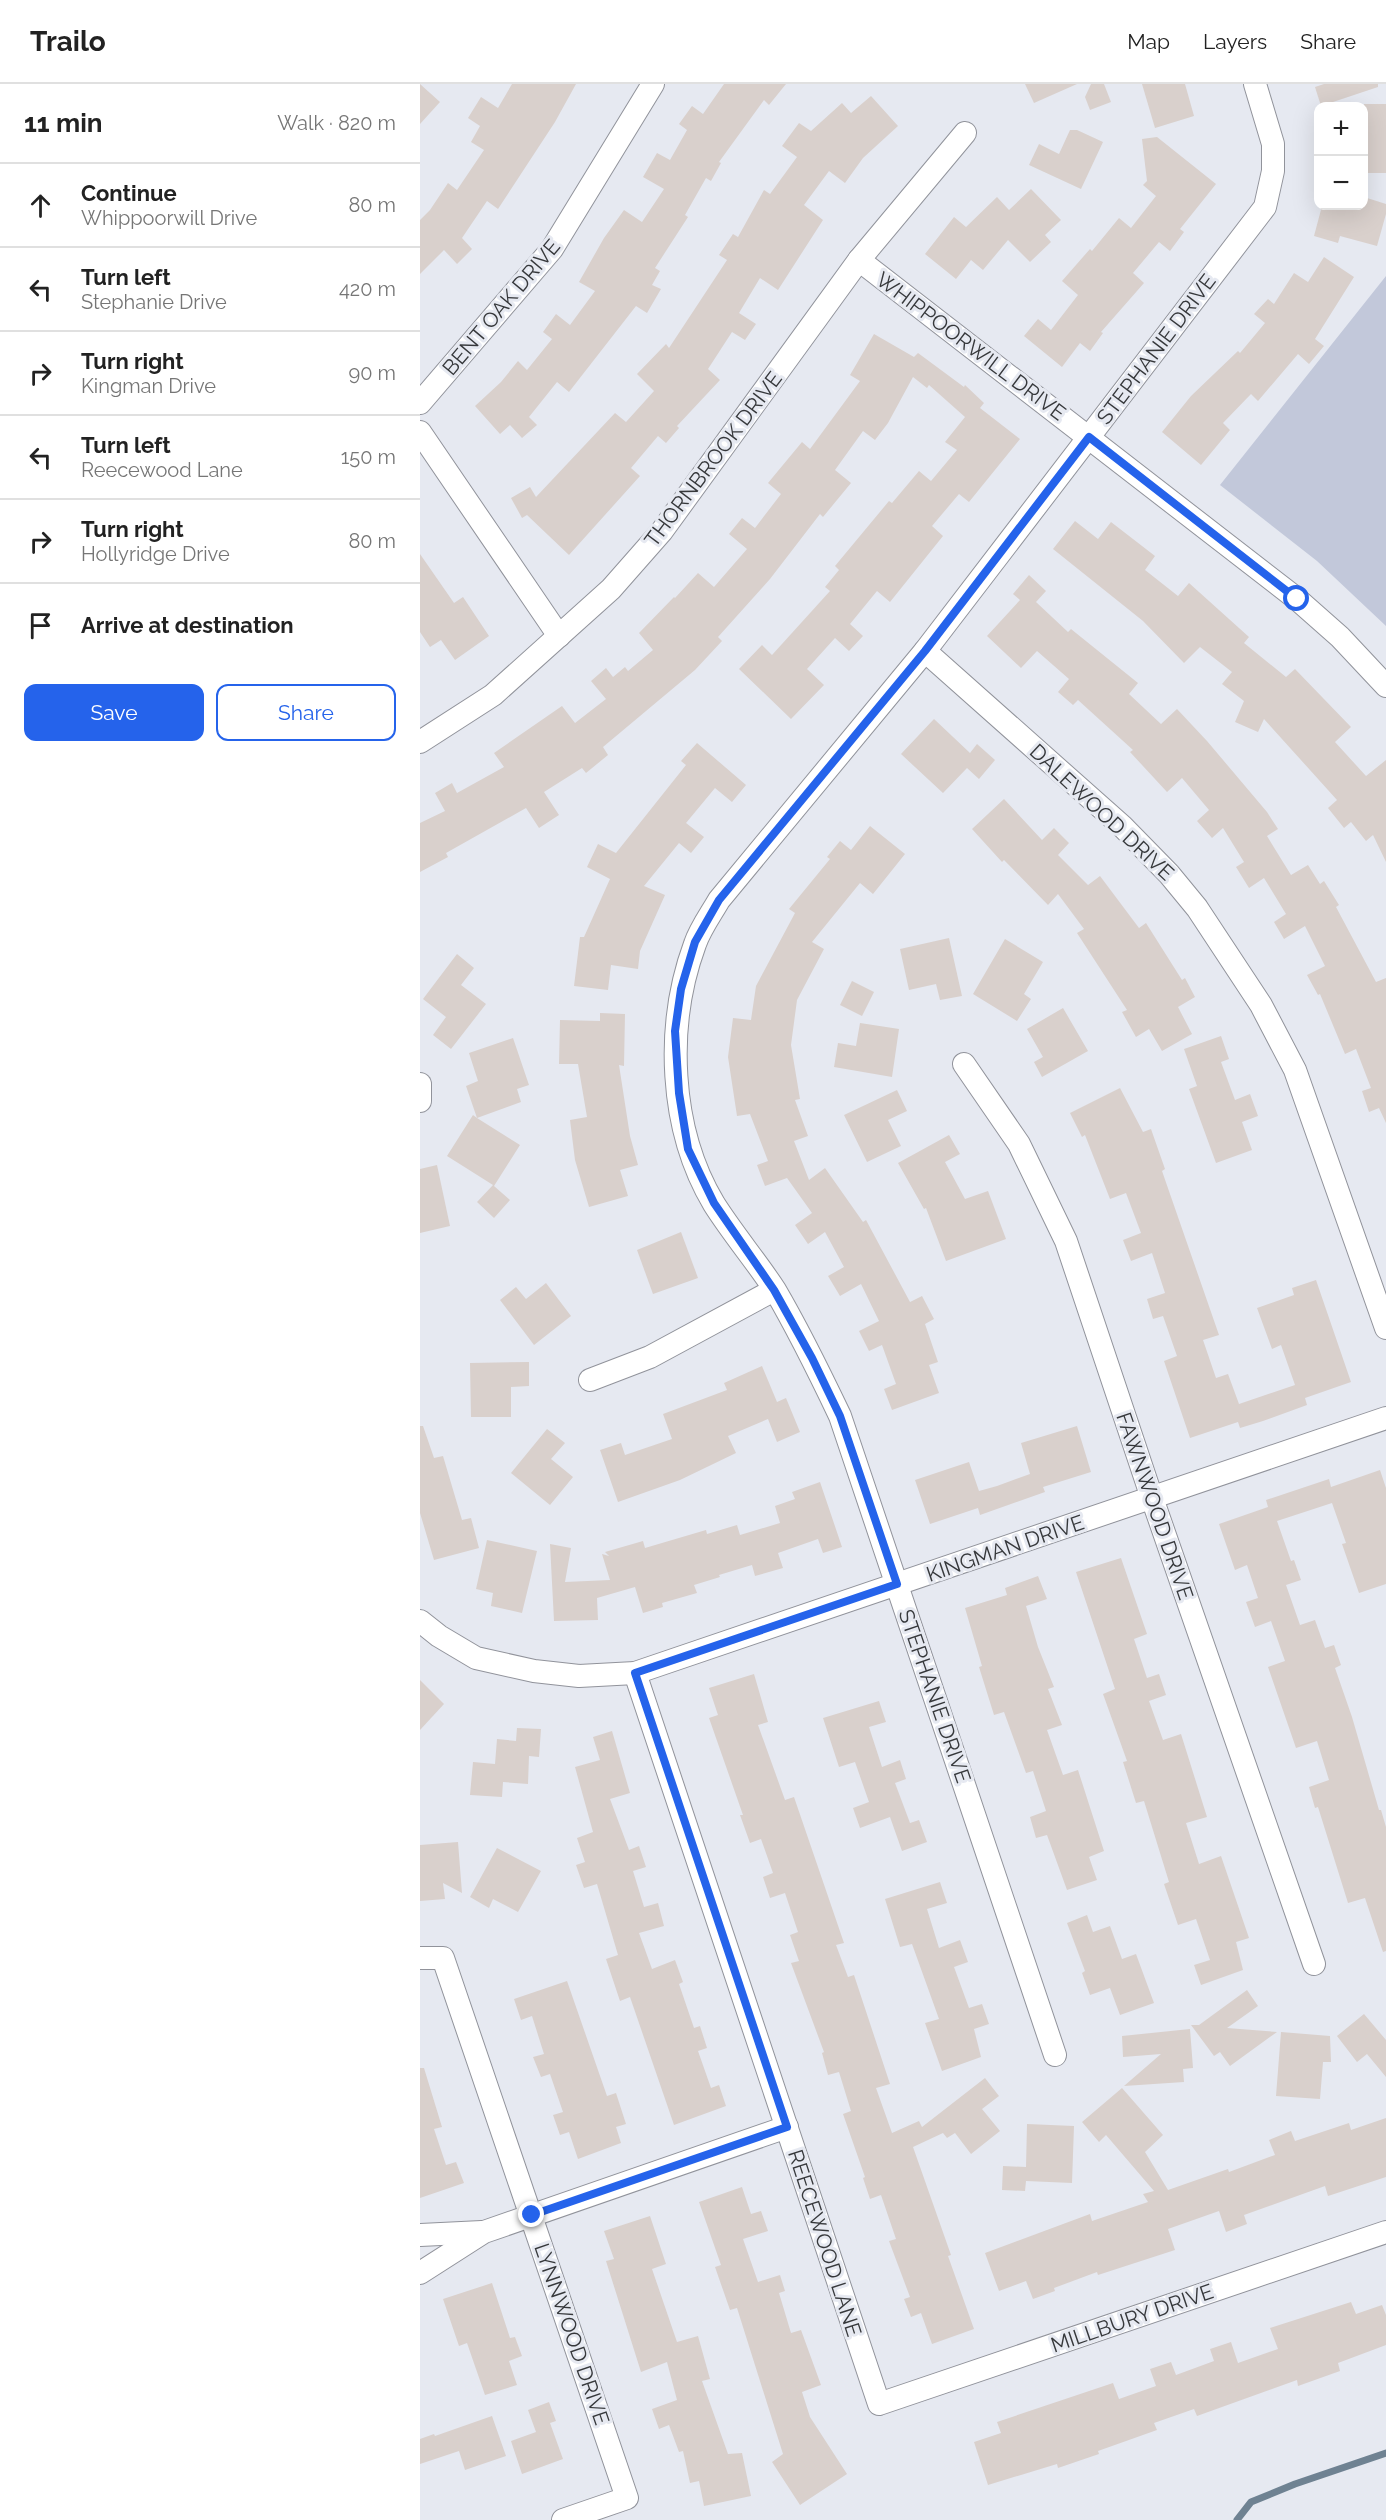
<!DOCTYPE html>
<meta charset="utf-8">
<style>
:root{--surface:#fff;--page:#f2f2f2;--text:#222;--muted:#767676;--line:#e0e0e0;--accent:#2563eb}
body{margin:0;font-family:Raleway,sans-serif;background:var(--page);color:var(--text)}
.controls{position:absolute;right:18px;top:18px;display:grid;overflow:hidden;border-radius:12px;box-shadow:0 6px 24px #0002}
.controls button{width:54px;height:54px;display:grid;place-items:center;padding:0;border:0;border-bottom:2px solid var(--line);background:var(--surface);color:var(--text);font:30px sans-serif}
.stop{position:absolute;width:18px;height:18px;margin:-14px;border:4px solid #2563eb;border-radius:50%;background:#fff}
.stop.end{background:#2563eb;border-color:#fff;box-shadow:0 2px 6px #0008}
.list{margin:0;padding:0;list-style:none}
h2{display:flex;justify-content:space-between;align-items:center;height:78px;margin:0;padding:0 24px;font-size:26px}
h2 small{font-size:20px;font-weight:400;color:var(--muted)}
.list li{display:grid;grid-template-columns:39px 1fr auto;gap:18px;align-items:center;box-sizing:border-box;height:84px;padding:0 24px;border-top:2px solid var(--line)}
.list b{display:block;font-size:22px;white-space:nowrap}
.list p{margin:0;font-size:20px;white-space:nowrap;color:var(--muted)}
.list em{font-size:20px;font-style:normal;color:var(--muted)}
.actions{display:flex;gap:12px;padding:18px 24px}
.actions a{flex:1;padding:14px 0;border:2px solid var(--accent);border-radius:12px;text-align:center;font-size:21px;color:var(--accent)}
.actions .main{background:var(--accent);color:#fff}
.icon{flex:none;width:33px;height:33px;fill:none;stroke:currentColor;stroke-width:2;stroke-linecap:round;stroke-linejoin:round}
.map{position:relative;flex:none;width:966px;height:2436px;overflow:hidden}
header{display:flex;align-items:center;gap:36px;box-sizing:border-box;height:84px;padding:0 30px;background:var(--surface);border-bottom:2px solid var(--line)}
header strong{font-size:28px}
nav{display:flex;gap:33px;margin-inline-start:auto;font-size:21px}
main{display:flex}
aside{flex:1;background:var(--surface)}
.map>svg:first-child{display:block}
.green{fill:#c2c8da}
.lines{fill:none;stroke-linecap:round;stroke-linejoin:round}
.stream{stroke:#6f8292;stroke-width:7}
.building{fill:#d9d0cc}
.minor-casing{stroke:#91939b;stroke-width:24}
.minor{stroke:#fff;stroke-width:22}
.route{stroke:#2563eb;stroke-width:8}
.labels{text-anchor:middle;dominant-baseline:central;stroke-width:6;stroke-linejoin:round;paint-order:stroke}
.street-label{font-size:21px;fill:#36383b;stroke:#e6e9f1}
</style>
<header>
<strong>Trailo</strong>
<nav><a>Map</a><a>Layers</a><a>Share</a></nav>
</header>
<main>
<aside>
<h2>11 min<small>Walk · 820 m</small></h2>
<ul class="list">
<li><svg class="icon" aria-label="ahead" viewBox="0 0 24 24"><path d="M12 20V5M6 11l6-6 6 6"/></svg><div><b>Continue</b><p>Whippoorwill Drive</p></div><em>80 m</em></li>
<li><svg class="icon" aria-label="left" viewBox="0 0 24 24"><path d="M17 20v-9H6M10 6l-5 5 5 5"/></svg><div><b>Turn left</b><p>Stephanie Drive</p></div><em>420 m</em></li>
<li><svg class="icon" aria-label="right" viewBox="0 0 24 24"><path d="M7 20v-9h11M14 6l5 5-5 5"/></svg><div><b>Turn right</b><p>Kingman Drive</p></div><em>90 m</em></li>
<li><svg class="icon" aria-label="left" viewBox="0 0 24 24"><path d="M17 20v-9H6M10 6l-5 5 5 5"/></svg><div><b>Turn left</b><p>Reecewood Lane</p></div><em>150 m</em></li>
<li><svg class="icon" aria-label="right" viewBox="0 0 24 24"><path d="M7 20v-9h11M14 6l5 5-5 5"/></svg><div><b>Turn right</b><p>Hollyridge Drive</p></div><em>80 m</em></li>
<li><svg class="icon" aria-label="arrive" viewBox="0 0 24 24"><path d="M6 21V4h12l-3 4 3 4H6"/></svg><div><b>Arrive at destination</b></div></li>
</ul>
<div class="actions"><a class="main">Save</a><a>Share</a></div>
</aside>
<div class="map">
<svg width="966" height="2436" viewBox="0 0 966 2436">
<rect width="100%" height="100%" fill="#e6e9f1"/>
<path class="green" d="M966,192v350l-69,-65 -97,-76z"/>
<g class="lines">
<path class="stream" d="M817,2436l14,-18 44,-18 91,-31"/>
</g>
<g class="building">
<path d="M0,0l20,18 -20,22z"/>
<path d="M92,0h64l-21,38 -57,87 -11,-8 -25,37 10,11 -15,15 -13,-14 -24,24v-54l10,-10 18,-27 9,7 27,-40 -13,-8 9,-16 -12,-8 13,-21 17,11z"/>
<path d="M304,0h62l-17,21 -5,-5 -45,62 2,1 -10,18 -5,-3 -21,37 3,2 -33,51 5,3 -8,14 9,4 -14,24 -11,-7 -67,86 -12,-10 -28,35 8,8 -15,13 -12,-13 -10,9 -25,-28 26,-24 17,-21 9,9 25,-31 -9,-7 13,-18 14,11 25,-34 -16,-9 25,-44 20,-28 18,12 22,-33 -21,-12 14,-24 13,7 17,-30 -8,-6 13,-18 11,8z"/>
<path d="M605,0h52l-43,19z"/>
<path d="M671,0h13l7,18 -21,8 -5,-13z"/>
<path d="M722,0h43l9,32 -39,12z"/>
<path d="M904,0h54v3l-57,19 -6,-19z"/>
<path d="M451,12l27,30 -35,32 -18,25 -16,-12 -25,34 19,15 -45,70 -18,-12 -21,35 17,11 -11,16 -13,-8 -24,37 12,11 -43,46 2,2 -13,15 -8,-7 -27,32 9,8 -71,79 -42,-40 -5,3 -11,-20 19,-11 6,10 79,-84 11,9 28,-31 -17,-17 29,-30 3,4 58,-88 -8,-5 14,-21 5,3 26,-47 6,4 27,-37 -15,-11 17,-23 12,8 31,-28 9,10z"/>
<rect x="944" y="20" width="22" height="69"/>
<path d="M650,46h7l26,12 -22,47 -52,-24 10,-21 20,10z"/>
<path d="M737,53l59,47 -36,45 4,3 -14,19 -11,-9 -26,31 11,10 -43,49 2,1 -13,18 -10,-8 -18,24 -38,-31 14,-17 13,11 27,-35 -16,-14 28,-32 2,2 27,-33 12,10 25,-32 -13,-11 4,-4 -5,-42z"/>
<path d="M611,105l30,31 -16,15 6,7 -21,20 -22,-22 -25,30 -12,-10 -15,19 -31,-25 29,-37 12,10 31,-30 12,13z"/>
<path d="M944,113l22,7v10l-9,32 -37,-10 -2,7 -24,-7 8,-30h42z"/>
<path d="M904,173l30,20 -39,62 9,7 -15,18 -11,-10 -40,47 -7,-7 -28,29 7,7 -29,35 -39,-33 29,-36 47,-45 2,2 25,-30 -11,-9 14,-15 6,5 20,-31 14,9z"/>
<path d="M454,250l40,23 4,-4 46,34 1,-2 19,18 -4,5 40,31 -51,63 -10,-8 -27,32 11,10 -53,66 -13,-11 -27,33 13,12 -14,15 -14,-13 -28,31 17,16 -33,34 -52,-50 23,-24 10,10 58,-64 -5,-4 14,-17 -4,-4 54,-65 3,2 27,-32 12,10 26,-31 -12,-8 20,-25 -36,-32 -2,3 -14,-11 -25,46 -13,17 -12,-9 -28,39 16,13 -28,34 -3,-3 -50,65 -52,58 4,4 -27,29 -92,77 5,8 -22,18 -4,-5 -38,24 15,23 -20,13 -13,-20 -80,45 2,4 -28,15v-49l25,-12 -10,-18 17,-10 5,10 47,-26 -10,-14 68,-47 13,17 31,-24 -15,-18 15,-13 7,9 12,-10 3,4 25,-21 -14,-17 35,-36 1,1 23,-25 16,14 33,-38 -18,-15 13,-16 13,10 26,-34 -13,-11 34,-41 8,7 50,-68 -10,-6z"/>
<path d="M655,437l23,18 13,-17 44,34 -10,14 33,26 11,-13 60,54 -5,6 42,34 9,-8 56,58 -16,15 31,34 20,-16v102l-13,-27 -7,6 -15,-19 -7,6 -16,-20 9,-8 -73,-81 -6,13 -23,-10 9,-21 -22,-17 10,-12 -32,-25 -16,16 -41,-42 -90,-72z"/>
<path d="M0,470l34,49 9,-6 26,39 -34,24 -14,-20 -11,7 -10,-15z"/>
<path d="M609,491l17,16 -10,11 32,30 3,-3 67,54 -9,11 32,30 16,-15 30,32 60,71 11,17 -11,7 24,39 17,-10 12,19 4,-3 15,24 -3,2 40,75 10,-4v145l-7,-15 -10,4 -7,-21 9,-3 -15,-39 -11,5 -25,-60 -2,1 -11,-20 18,-9 -20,-40 -21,13 -10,-17 12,-8 -22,-36 -15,10 -13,-21 8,-5 -21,-34 -11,10 -15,-17 12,-11 -27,-32 -15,14 -37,-40 3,-2 -55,-50 -5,5 -15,-13 11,-13 -32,-28 -16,17 -34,-32 33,-36 -7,-6z"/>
<path d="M514,635l36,34 7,-9 18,16 -16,19 -12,-11 -24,25 -42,-39z"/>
<path d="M277,659l49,42 -14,17 -17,-14 -29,35 18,14 -13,16 -12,-10 -35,43 21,9 -25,56 -2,18 -27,-4 -3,25 -34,-4 6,-49h4l26,-58 -23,-12 11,-23 18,9 70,-88 -5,-4z"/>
<path d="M584,715l38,41 12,-12 15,15 -11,12 30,30 12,-9 39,52 7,-5 36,57 3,-2 10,19 -17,10 14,27 -30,17 -13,-22 -13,8 -14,-25 5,-2 -50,-77 7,-4 -26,-35 -10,11 -44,-45 -2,2 -30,-33z"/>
<path d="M450,742l35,28 -32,40 -13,-11 -48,59 12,7 -27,51 -6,45 9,54 -5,1 13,36 -14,5 15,39 16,-12 38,54 3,-2 44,82 12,-6 12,23 -9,5 13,38 -9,3 10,28 -47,17 -8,-21 12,-5 -14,-39 -13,6 -10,-20 20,-10 -18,-37 -21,12 -12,-20 16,-9 -19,-35 -17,12 -13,-19 17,-12 -25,-35 -22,8 -8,-21 11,-4 -18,-47 -13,2 -9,-59 5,-39 18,2 5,-34 39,-73 -6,-4 41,-50 -3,-2 13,-16 11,9z"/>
<path d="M529,854l13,58 -22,4 -4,-16 -27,6 -9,-41z"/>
<path d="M585,855l38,23 -19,32 7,5 -14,22 -44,-27z"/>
<path d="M37,870l17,14 -13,17 25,19 -35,45 -18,-14 13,-18 -23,-18z"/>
<path d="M432,897l22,11 -12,24 -22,-11z"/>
<path d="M643,924l25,43 -46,26 -8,-15 9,-5 -16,-28z"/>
<path d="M180,929l25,1 -1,52 -5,-1 11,71 8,29 -18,5 8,26 -39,11 -14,-47 -5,-40 17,-3 -9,-53h-19l1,-44 40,1z"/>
<path d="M440,939l39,6 -7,48 -58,-10 4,-24 18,3z"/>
<path d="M801,952l8,23 -8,3 14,38 15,-6 8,22 -16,6 10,28 -36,13 -27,-74 8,-3 -13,-37z"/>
<path d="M93,954l16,47 -12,4 4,13 -44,16 43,27 -26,41 16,14 -16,18 -17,-16 16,-17 -46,-29 26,-41 4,3 -11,-32 12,-5 -9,-28z"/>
<path d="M700,1004l23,44 8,-3 14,40 -3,2 57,164 -16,5 13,38 12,-4 11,30 56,-19 -14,-40 -9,4 -15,-41 37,-13 -2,-7 24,-8 35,102 -46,16 2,7 -44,16 -23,7 -2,-6 -48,16 -26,-77 13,-5 -14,-40 -10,3 -6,-20 18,-6 -13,-40 -21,8 -8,-21 18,-7 -15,-40 -16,6 -25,-64 -3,2 -12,-24z"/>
<path d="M477,1006l10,21 -19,9 13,26 -34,16 -23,-47z"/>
<path d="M529,1051l11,19 -15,8 20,37 23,-8 18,48 -60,22 -20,-53 -2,1 -26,-46z"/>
<path d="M17,1081l13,61 -30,7v-64z"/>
<path d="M261,1148l17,46 -45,16 -16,-44z"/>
<path d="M126,1199l25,33 -37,29 -34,-45 16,-13 10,12z"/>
<path d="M109,1278v24l-18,1v30h-40l-1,-54z"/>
<path d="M342,1282l15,36 9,-4 14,34 -23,10 -9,-23 -40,17 8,17 -56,27 -62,22 -18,-52 21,-7 4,12 47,-16 -9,-25 64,-24 -3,-7z"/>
<path d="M0,1342h3l11,32 9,-2 19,64 9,-2 8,30 -45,12 -14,-47z"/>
<path d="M657,1342l14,46 -48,15 2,5 -65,23 -2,-7 -48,16 -15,-44 54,-18 10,29 18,-5 33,-12 -9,-31z"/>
<path d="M127,1345l18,14 -14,16 22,18 -23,28 -39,-32z"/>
<path d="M960,1386l6,18v96l-27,9 -17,-49 4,-1 -14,-40 -55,18 14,40 3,-1 7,20 -15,5 14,40 15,-5 10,28 9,-3 7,20 -6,3 17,49 27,93h2l5,17v124l-3,1 -18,-54 -17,5 -30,-96 -3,1 -6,-21 20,-7 -12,-39 -21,7 -28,-81 17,-6 -14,-40 -16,6 -9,-25 12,-4 -11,-33 -12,5 -16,-46 49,-17 -2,-7 63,-21 2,8z"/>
<path d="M400,1398l22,65 -19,6 -5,-14 -40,14 5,15 -28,8 -3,-11 -33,10 1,2 -26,8 3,8 -35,10 1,4 -20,6 -8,-26 -38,11 1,22 -44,1 -4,-77 21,4 -6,34 45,-2 -8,-26 7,2 -4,-4 38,-11 2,7 61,-18 1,4 30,-9 3,10 40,-12 -5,-17 20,-7 -3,-7z"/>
<path d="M67,1456l50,11 -15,62 -31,-7 2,-13 -17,-4z"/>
<path d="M701,1474l26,76 -13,5 13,39 12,-4 7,21 -17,6 14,39 18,-6 26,83 -21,6 13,41 22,-8 28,82 -13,4 7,28 -42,15 -7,-20 16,-5 -14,-41 -18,6 -14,-41 5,-2 -25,-81 -8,2 -13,-41 4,-1 -24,-67 12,-5 -39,-117z"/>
<path d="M618,1492l9,23 -21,7 12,41 16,40 -6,2 14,36 -15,5 16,45 15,-5 26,81 -15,6 8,23 -30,10 -20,-55 -11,3 -6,-21 16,-6 -13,-40 -7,2 -22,-61 -10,3 -15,-48 3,-1 -17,-58 42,-13 -2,-7z"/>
<path d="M334,1590l14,48 -10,3 27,75 9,-3 50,146 -8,2 12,32 6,-2 36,109 -14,4 16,45 27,-12 3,6 63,-49 14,18 -17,13 18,22 -29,23 -16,-21 -8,5 -4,-5 -30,14 38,108 -3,1 26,73 -42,15 -11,-31 -10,4 -7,-18 6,-2 -21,-56 7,-2 -15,-44 -11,4 -7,-21 2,-1 -22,-63 8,-3 -12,-39 -11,3 -6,-22 2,-1 -33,-89 8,-2 -9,-26 8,-3 -13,-39 -15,5 -7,-21 10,-4 -12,-34 -11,4 -10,-28h3l-34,-97 9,-3 -9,-27z"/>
<path d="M0,1596l24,24 -24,26z"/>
<path d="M459,1617l7,21 -17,5 13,40 18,-7 6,19 -11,4 15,40 9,-3 8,22 -25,9 -12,-34 -30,11 -7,-20 16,-6 -14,-40 -16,5 -16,-49z"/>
<path d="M97,1644l24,1 -2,28 -10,-1 -1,28 -25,-2 -1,15 -32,-2 3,-33 22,2 2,-25 19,2z"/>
<path d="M192,1647l18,62 -20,6 19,51 10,-4 7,21 -13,4 11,36 14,-4 6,23 -25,7 13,36 23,-9 8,22 -4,2 15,44 6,-2 7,22 -9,3 13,37 8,-3 7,21 -52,19 -44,-128 -10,4 -14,-42 12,-4 -21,-71 -13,4 -8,-23 9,-3 -8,-24 16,-6 -18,-65 25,-7 -7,-23z"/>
<path d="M38,1758l4,51 -19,-10 2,16 -25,2v-56z"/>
<path d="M77,1764l44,23 -23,41 -25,-13 -4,9 -19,-11z"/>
<path d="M520,1798l7,21 -20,6 12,39 21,-8 8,22 -14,5 15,41 13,-4 7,20 -15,5 7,28 -39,14 -17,-48 14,-4 -27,-75 -12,3 -15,-48z"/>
<path d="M667,1831l6,17 17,-6 12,33 14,-5 18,49 -34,12 -10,-27 -20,7 -8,-22 3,-2 -18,-48z"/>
<path d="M147,1897l40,115 9,-3 10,31 -10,3 5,16 -43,16 -9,-27 -9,3 -7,-20 10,-3 -13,-38 -9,3 -8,-20 11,-3 -12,-38 -11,4 -7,-21z"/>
<path d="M827,1906l11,16 -31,22 50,4 -47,34 -10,-14 -6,4 -23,-31h8z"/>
<path d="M944,1930l22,26v37l-19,-23 -10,8 -20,-26z"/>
<path d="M770,1945l3,39 -10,1 1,13 -60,4 37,-32 -38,3 -1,-21z"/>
<path d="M861,1948l49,4 1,26h-8l-3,37 -44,-3z"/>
<path d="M0,1984h4l18,59 -8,2 12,36 10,-3 8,21 -44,15z"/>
<path d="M702,2004l41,47 -18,17 23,38 60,-21 1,3 46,-17 -6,-15 22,-9 4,10 54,-18 2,7 35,-12v59l-58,19 -3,-10 -81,29 3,9 -21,8 -7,-21 -51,18 7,21 -77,25 -1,-3 -43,16 1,3 -22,8 -7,-18 -27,10 -14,-38 105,-39 2,7 56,-19 -5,-8 11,-3 -48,-56 -7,7 -17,-20z"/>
<path d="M607,2040l47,2 -2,57 -46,-2 -1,10 -23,-1 1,-24 23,1z"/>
<path d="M322,2103l9,27 10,-3 7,20 -25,8 15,43 22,-7 5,16 -6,2 12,40 10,-3 20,55 -19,7 8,25 37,57 -47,31 -28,-43 11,-8 -46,-146 -7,2 -15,-43 6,-2 -22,-63z"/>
<path d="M230,2132l16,48 -14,5 25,73 21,-6 12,43 -8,2 26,73 14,-1 9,43 -47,10 -5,-25 -9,2 -7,-32 -4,1 -10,-27 -10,4 -7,-20 25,-9 -10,-38 -26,10 -35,-111 8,-2 -10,-28z"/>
<path d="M72,2199l18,55 5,-1 7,19 -13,5 8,24 -32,10 -18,-52 -8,3 -16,-47z"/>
<path d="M931,2218l5,12 26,-9 4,10v30l-48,18 2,8 -42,15 -1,-6 -100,36 -3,-7 -40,14 3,7 -59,21 1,3 -41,14 -1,-4 -69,21 -14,-43 27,-9 -4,-11 116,-39 6,16 37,-13 -6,-17 21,-7 5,13 38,-14 -4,-12 21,-7 7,21 40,-14 -8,-21z"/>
<path d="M129,2318l7,19 -6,2 13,36 -41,15 -11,-33 25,-9 -8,-22z"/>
<path d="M72,2332l14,40 -41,14 -6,-19 -39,13v-25l14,-5 1,2z"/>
</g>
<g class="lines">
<defs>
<g id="minor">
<path d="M439,176l438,339 43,38 46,49"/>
<path d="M0,319l132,-154 101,-165"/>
<path d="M0,348l139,204"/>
<path d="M505,567l197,175 47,48 28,34 64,97 34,65 91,258"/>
<path d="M0,658l73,-47 118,-106 51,-58 197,-271 106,-127"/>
<path d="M544,980l55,80 47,97 86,257 162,466"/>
<path d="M0,1000v17"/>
<path d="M170,1296l60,-23 124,-67"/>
<path d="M0,1537l19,15 37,22 58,13 45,5 56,-3 751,-255"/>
<path d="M215,1589l244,731 507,-172"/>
<path d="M0,1874h23l184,540 -64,22"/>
<path d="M635,1971l-215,-639c-20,-42 -41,-85 -65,-126 -19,-29 -42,-56 -61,-86 -45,-75 -49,-179 -19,-260 5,-15 16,-30 24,-44l206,-249 340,-444 8,-36v-27l-18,-60"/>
<path d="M0,2151l62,-3"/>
<path d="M0,2189l64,-41 303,-105"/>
</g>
</defs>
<use href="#minor" class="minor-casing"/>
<use href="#minor" class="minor"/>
</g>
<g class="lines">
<path class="route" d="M112,2131l255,-88 -152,-454 262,-89 -57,-168 -28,-58 -38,-68 -60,-87 -26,-54 -9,-56 -4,-62 6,-42 14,-47 24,-42 206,-249 164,-214 208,162"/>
</g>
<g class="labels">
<g class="street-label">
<text transform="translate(81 223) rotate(-50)">BENT OAK DRIVE</text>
<text transform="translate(551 262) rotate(37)">WHIPPOORWILL DRIVE</text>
<text transform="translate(736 265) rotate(-53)">STEPHANIE DRIVE</text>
<text transform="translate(293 375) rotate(-53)">THORNBROOK DRIVE</text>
<text transform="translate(682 728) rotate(43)">DALEWOOD DRIVE</text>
<text transform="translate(735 1422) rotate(71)">FAWNWOOD DRIVE</text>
<text transform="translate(585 1464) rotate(-19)">KINGMAN DRIVE</text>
<text transform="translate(515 1612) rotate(71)">STEPHANIE DRIVE</text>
<text transform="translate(405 2159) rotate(72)">REECEWOOD LANE</text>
<text transform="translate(712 2234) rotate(-19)">MILLBURY DRIVE</text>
<text transform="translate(152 2250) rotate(71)">LYNNWOOD DRIVE</text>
</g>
</g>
</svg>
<div class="controls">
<button>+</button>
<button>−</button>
</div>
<div class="stop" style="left:877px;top:515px"></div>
<div class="stop end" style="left:112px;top:2131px"></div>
</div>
</main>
